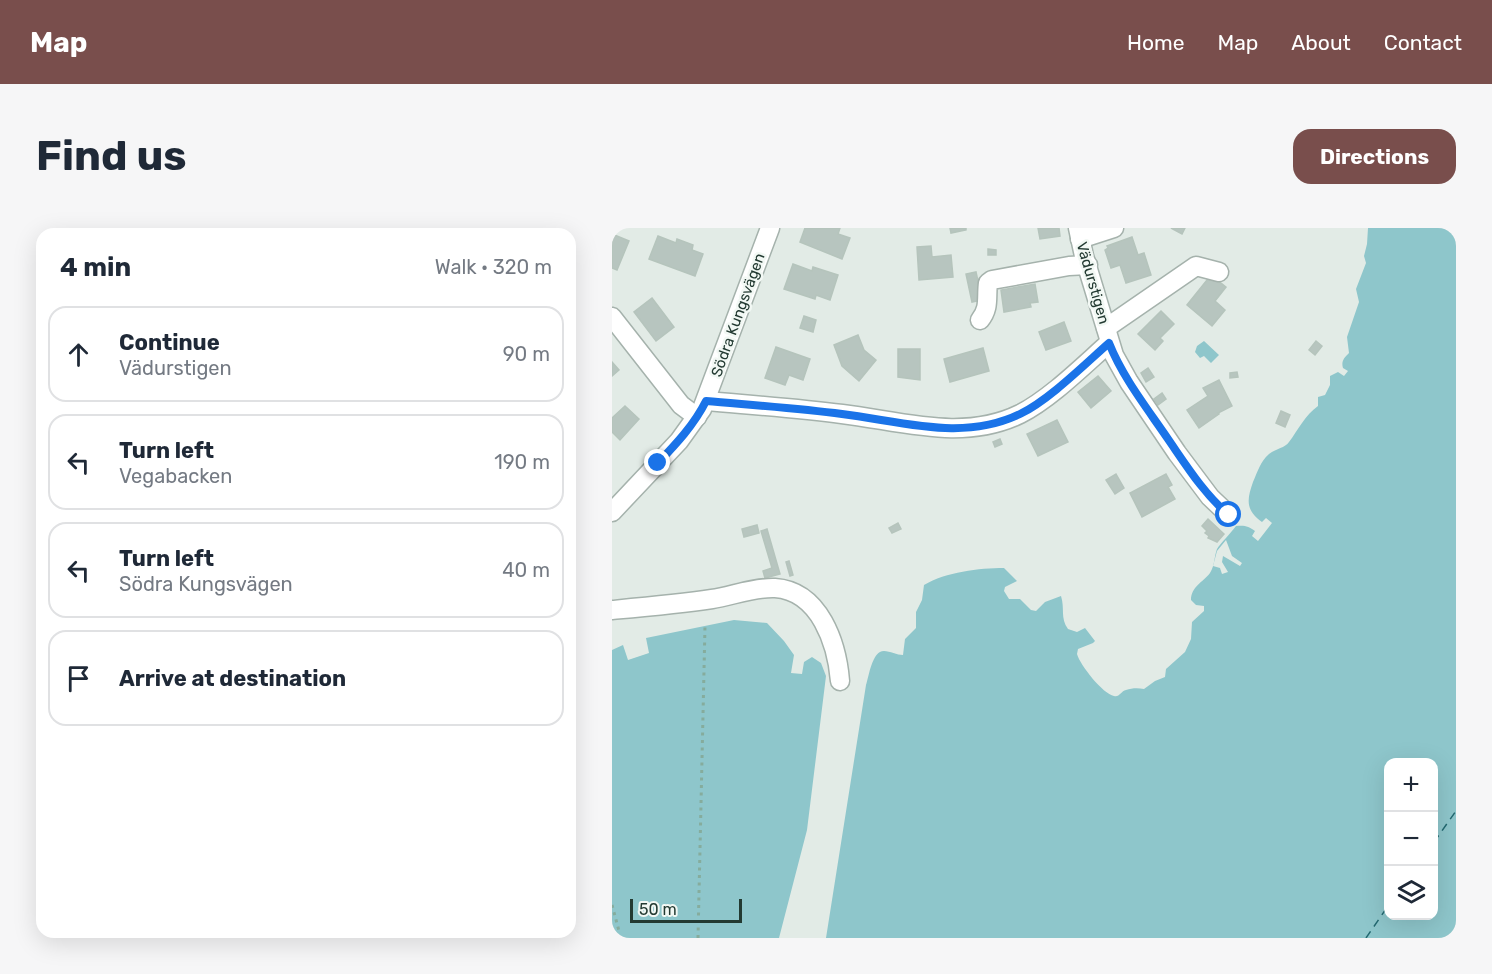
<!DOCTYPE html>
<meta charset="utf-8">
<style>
:root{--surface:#fff;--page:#f6f6f7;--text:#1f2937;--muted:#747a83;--line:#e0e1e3;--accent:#794e4c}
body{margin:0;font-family:Rubik,sans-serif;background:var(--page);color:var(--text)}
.controls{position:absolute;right:18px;bottom:18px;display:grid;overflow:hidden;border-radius:12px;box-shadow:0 6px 24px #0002}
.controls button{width:54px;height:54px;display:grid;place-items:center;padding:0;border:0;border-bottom:2px solid var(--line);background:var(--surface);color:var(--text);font:30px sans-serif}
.scale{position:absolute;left:18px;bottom:15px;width:112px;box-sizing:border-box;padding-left:6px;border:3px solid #233a32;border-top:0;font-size:16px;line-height:21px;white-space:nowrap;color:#233a32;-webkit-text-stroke:4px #f2f8f4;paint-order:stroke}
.stop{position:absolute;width:18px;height:18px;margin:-14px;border:4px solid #1a73e8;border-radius:50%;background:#fff}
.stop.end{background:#1a73e8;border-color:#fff;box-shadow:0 2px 6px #0008}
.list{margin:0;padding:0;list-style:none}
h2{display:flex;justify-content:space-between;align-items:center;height:78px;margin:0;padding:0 24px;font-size:26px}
h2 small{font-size:20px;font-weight:400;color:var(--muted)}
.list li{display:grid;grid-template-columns:39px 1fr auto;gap:18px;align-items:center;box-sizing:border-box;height:96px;margin:0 12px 12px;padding:0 12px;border:2px solid var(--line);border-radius:18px}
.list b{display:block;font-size:22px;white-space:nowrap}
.list p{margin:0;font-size:20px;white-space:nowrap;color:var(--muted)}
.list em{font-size:20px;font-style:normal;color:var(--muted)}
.icon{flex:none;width:33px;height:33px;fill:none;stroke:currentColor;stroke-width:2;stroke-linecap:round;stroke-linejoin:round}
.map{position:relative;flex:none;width:844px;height:710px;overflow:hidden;border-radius:18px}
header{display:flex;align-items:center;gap:36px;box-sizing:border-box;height:84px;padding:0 30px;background:var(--accent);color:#fff}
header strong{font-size:28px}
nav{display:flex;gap:33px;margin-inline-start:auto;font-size:21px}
.intro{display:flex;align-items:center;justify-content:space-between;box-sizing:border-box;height:144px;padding:0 36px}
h1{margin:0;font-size:42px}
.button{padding:15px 27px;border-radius:18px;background:var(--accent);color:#fff;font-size:21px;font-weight:700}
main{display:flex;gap:36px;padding:0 36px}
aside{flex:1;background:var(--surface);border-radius:18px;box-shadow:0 6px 24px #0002}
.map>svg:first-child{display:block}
.water{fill:#8ec6cb;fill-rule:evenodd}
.pier{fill:#e2ebe6}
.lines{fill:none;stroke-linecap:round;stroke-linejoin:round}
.ferry{stroke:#236971;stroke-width:1.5;stroke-dasharray:8 6;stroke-linecap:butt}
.building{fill:#b7c5bf;stroke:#b5c4bc;stroke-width:1.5}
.minor-casing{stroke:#a5b2ac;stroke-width:21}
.path{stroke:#85ac9d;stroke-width:3;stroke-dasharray:3 4.5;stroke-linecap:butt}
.minor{stroke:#fff;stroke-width:18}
.route{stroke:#1a73e8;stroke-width:8}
.labels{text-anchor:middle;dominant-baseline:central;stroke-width:5;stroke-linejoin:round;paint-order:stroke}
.street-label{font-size:15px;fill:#233a32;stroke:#f2f8f4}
</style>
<header>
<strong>Map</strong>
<nav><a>Home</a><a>Map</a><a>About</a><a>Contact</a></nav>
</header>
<div class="intro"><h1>Find us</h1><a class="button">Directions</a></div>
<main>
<aside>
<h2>4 min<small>Walk · 320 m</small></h2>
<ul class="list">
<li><svg class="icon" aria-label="ahead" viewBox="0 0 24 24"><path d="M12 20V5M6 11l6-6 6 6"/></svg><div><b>Continue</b><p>Vädurstigen</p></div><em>90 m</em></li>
<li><svg class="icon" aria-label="left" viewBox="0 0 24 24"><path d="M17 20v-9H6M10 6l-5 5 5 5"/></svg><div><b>Turn left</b><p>Vegabacken</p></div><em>190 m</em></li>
<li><svg class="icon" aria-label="left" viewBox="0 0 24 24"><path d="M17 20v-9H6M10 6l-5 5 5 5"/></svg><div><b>Turn left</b><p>Södra Kungsvägen</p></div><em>40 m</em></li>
<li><svg class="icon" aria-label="arrive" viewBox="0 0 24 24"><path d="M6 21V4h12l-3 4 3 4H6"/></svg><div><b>Arrive at destination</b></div></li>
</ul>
</aside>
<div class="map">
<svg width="844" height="710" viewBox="0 0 844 710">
<rect width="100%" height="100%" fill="#e2ebe6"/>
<g class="water">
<path d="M756,0h88v710h-630l40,-253c3,-9 6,-34 18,-34 6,0 13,4 19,4l2,-16 11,-11v-16l6,-12 2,-15c22,-13 55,-17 80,-17l13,13 -12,6 -1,4 5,8h11l11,11 5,1 9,-9 16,-6c4,12 -1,22 7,33l9,3 8,-4 10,13 -2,2 -15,6 -1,5c3,11 26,40 37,42 5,2 7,-5 12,-6 6,-2 12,-2 18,-1l11,-8 10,-4 1,-8 19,-17 6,-13 1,-17 12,-11v-5l-8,-1 -5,-5c0,-13 12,-18 19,-27 5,-8 4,-16 7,-24 3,-5 14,-16 19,-23 8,-1 13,0 19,5l-3,5 6,5 14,-18 -6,-5 -4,4c-17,-12 -15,-23 -9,-40 5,-11 7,-20 16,-28 6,-5 16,-6 20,-12 9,-12 16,-27 29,-36v-9l7,-2 5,-10v-9l8,-4 6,4 4,-5 -5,-3c-2,-7 1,-10 6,-15l-2,-16 12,-35 -3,-13 10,-26 -2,-7 3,-12zM776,534h46v154h-46z"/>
<path d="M592,113l15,14 -8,8 -7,-7 -4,2 -5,-6 2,-6z"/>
<path d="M122,392l33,3 17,18 10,14 -3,18 11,1 2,-12 8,-5 9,6 5,13 -19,154 -28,108h-167v-288l11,-5 5,15 21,-7 -3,-15z"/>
</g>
<path class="pier" d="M614,312l6,16 10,7 -2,3 -17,-10 -1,6 6,10 -6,2 -2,-6 -7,-2 4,-15z"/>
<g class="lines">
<g class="ferry">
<path d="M822,614l22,-31"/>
<path d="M754,710l22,-32"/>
</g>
</g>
<g class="building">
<path d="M193,0h35l-2,6 12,4 -8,21 -42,-17z"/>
<path d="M338,0h16v2l-15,3z"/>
<path d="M426,0h21l1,8 -20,3z"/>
<path d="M559,0h14l-3,6z"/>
<path d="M0,6l17,7 -12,29 -5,-2z"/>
<path d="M46,8l18,7 1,-4 16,6 -1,5 11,4 -8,22 -46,-17z"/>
<path d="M520,9l6,18 6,-2 7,22 -25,8 -6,-18 -9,3 -6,-18 3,-2 -1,-2z"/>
<path d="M319,18l1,11 19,-2 2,22 -34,3 -2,-33z"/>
<path d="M376,21l8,1v5h-8z"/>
<path d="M181,36l19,7 1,-4 25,8 -8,25 -14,-5 -1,4 -31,-10z"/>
<path d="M364,44l6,28 -10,2 -6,-28z"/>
<path d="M599,47l15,12 -11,14 10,9 -13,16 -25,-21z"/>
<path d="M423,56l3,18 -8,1 1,4 -27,5 -3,-22z"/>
<path d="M40,70l22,29 -18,14 -22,-29z"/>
<path d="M549,83l13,13 -14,14 3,3 -8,9 -17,-16z"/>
<path d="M192,88l12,4 -3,12 -13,-4z"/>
<path d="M452,94l7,19 -25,9 -7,-18z"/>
<path d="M246,107l6,15 12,10 -17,21 -17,-15 -8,-21z"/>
<path d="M704,113l6,5 -7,9 -6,-5z"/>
<path d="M164,119l34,12 -7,21 -14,-5 -4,10 -20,-7z"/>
<path d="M371,120l6,23 -39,11 -6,-23z"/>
<path d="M286,121h22v31l-22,-3z"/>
<path d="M0,134l7,8 -7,6z"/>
<path d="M536,140l6,9 -8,5 -5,-9z"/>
<path d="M625,144l1,5 -8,1v-5z"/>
<path d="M486,148l13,15 -20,17 -13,-16z"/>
<path d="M607,152l13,26 -14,7 1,1 -20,14 -12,-18 21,-14 -5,-8z"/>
<path d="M550,165l4,6 -8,6 -4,-6z"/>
<path d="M13,178l14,13 -19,21 -8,-8v-14z"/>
<path d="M669,183l9,4 -5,12 -9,-4z"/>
<path d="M445,192l11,22 -30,14 -11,-22z"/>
<path d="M388,211l2,5 -7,3 -2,-5z"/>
<path d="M504,246l8,14 -9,6 -9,-14z"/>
<path d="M554,246l6,11 -4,2 7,12 -33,18 -12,-24z"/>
<path d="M596,291l16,15 -7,8 -9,-4 1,-2 -4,-3 2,-2 -5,-5z"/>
<path d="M286,295l3,6 -9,4 -3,-5z"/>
<path d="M145,297l2,8 -15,4 -2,-8z"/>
<path d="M155,301l13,45 -15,4 -2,-7 9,-3 -11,-37z"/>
<path d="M177,333l4,14 -3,1 -4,-14z"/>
</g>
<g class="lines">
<defs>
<g id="minor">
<path d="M466,0l6,28 30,99 15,27 48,71 33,44 19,18"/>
<path d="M468,11l34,-11"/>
<path d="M0,89l69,88 16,12"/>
<path d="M368,92c10,-12 6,-23 8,-37l4,-3 77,-14 19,-1"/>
<path d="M494,100l90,-62 23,6"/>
<path d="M94,173c45,4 91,7 136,13 59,7 121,28 178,0 30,-15 64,-49 89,-71"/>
<path d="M0,284l67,-71 23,-32 68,-181"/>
<path d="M0,382c33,-3 67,-6 100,-11 20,-3 42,-12 63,-11 45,3 62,56 65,93"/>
</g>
</defs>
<use href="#minor" class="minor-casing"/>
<g class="path">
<path d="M0,677l7,26"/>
<path d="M86,710l7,-312"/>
</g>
<use href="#minor" class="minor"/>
</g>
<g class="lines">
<path class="route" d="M46,235c18,-19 36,-38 48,-62 45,4 91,7 136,13 59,7 121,28 178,0 29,-14 65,-50 89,-71 14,35 38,65 59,96 18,26 36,55 61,76"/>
</g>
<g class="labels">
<g class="street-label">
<text transform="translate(481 55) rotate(74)">Vädurstigen</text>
<text transform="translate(126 87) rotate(-70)">Södra Kungsvägen</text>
</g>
</g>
</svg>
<div class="controls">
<button>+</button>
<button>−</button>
<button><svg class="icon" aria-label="layers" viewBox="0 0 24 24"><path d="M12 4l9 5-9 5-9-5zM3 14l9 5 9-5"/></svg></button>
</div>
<div class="scale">50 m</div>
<div class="stop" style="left:617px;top:287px"></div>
<div class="stop end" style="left:46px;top:235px"></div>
</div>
</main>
